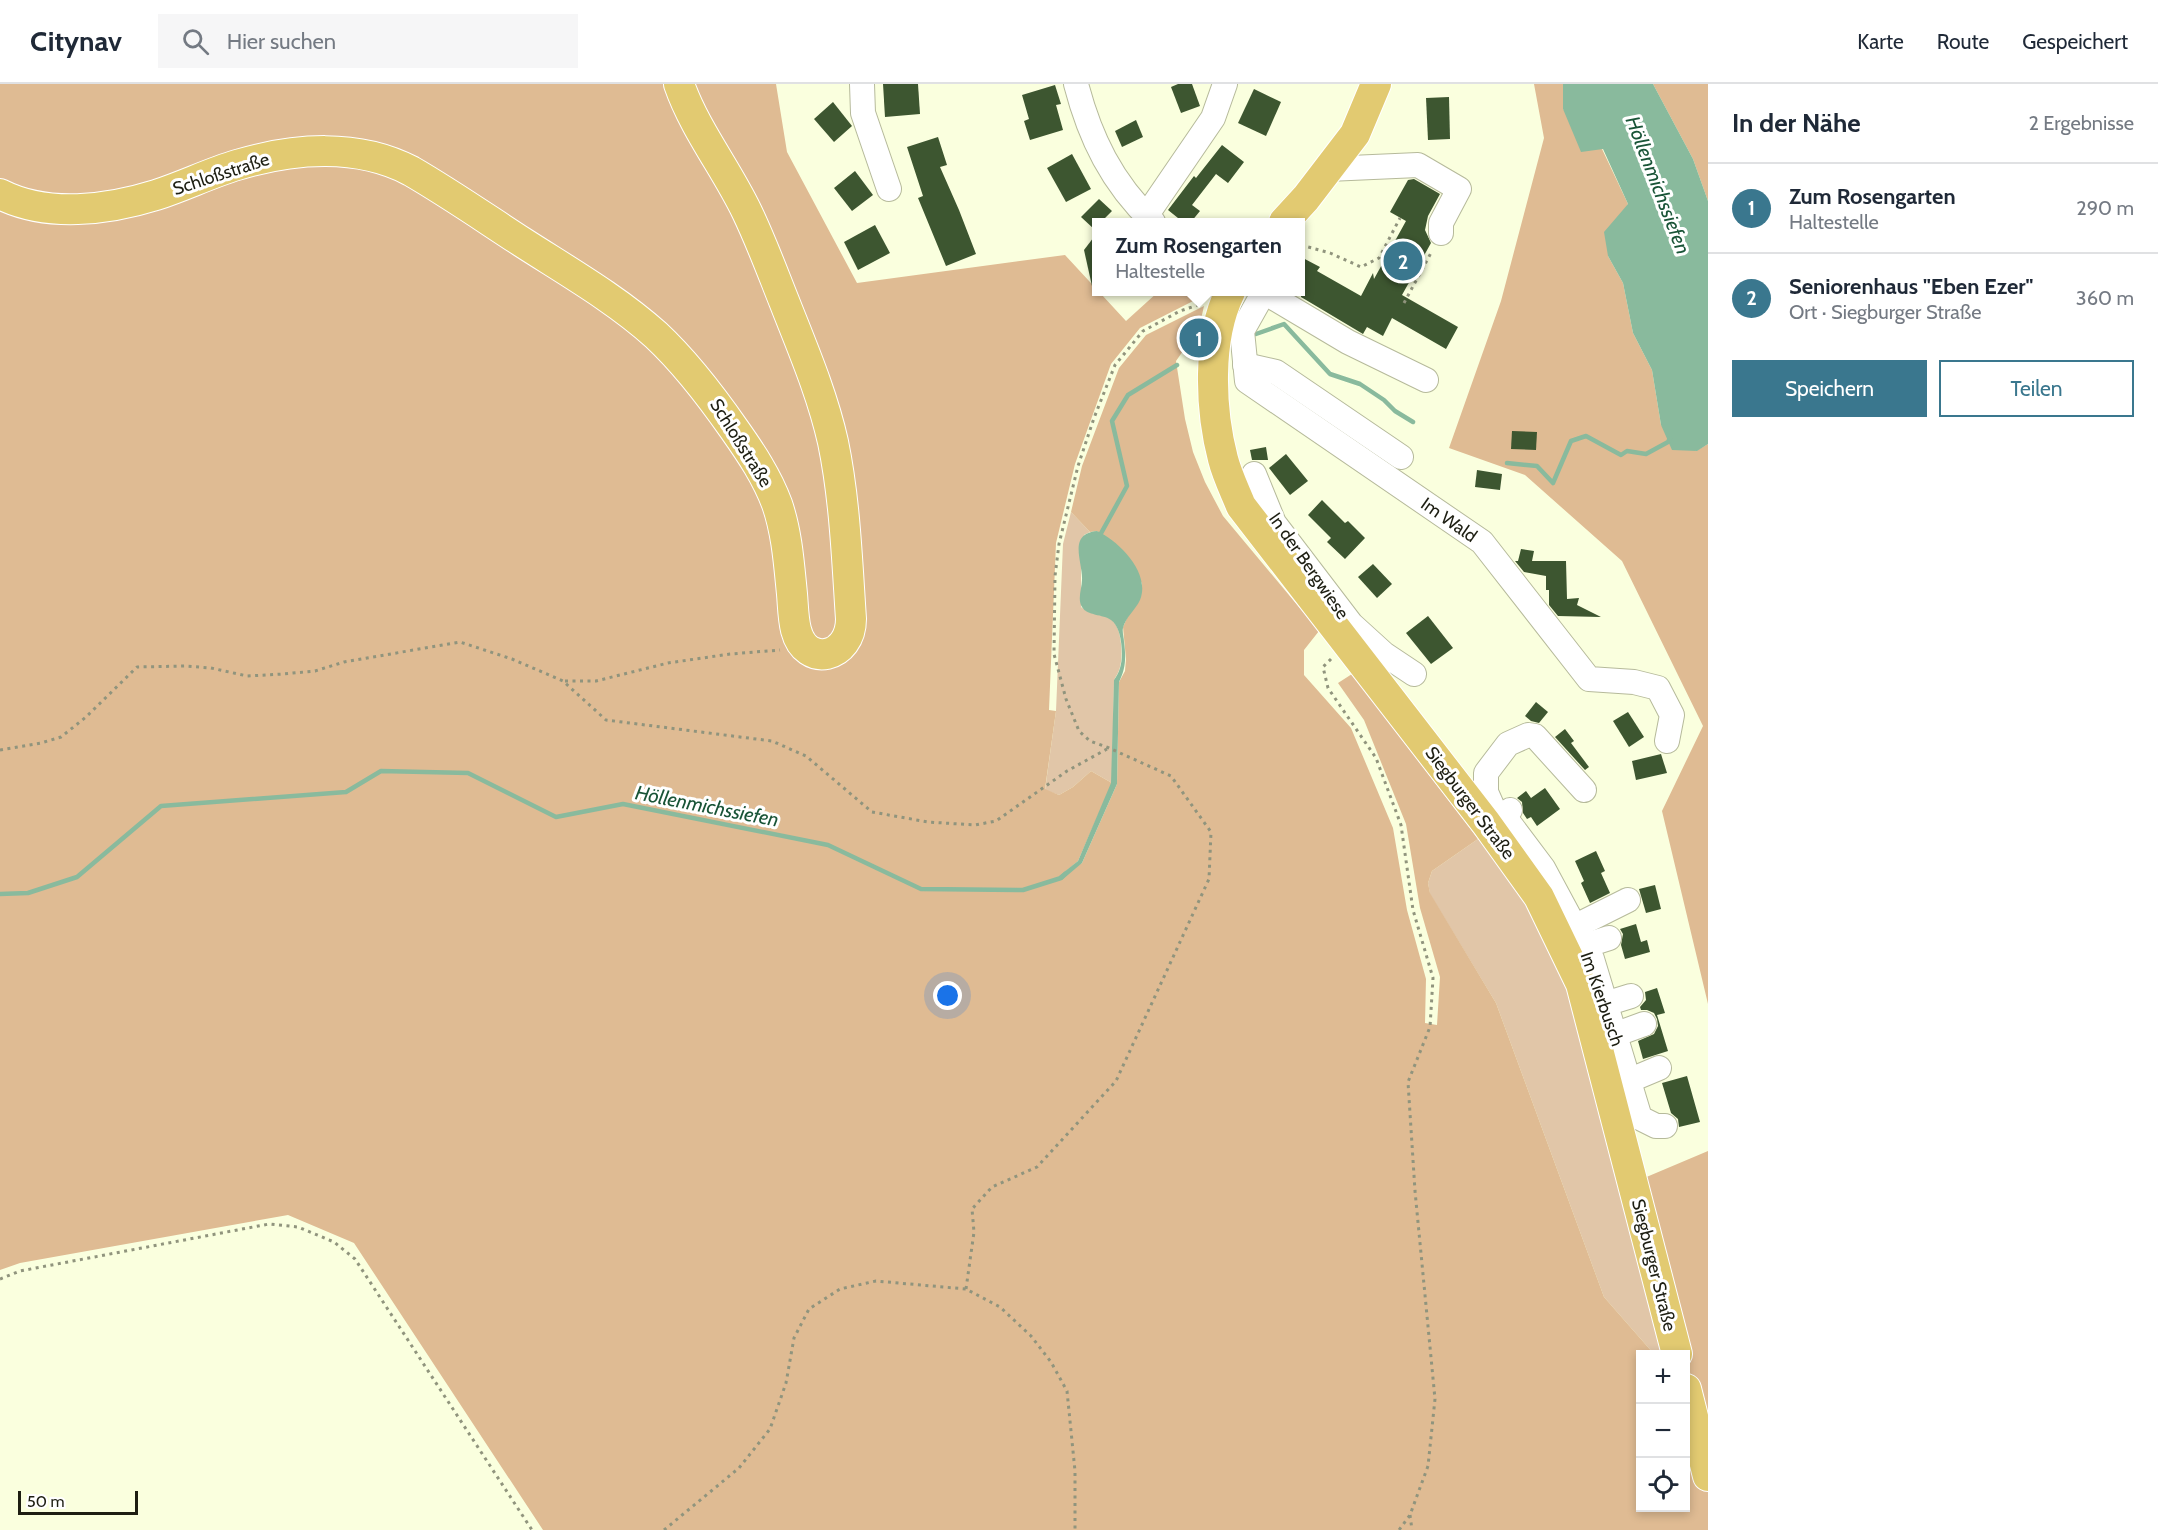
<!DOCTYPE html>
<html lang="de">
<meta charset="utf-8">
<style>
:root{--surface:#fff;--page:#f6f6f7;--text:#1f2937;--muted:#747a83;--line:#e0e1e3;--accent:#3a778e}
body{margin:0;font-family:Cabin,sans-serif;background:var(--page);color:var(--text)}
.controls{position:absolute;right:18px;bottom:18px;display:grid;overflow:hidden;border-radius:0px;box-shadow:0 3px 9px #0003}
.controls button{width:54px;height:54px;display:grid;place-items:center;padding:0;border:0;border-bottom:2px solid var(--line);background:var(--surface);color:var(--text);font:30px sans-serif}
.scale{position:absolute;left:18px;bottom:15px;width:120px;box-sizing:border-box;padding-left:6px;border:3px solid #1d1e12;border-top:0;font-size:16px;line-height:21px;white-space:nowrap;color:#1d1e12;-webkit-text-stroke:4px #fff;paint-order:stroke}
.you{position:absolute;left:948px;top:912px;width:21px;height:21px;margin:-15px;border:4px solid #fff;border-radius:50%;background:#1a73e8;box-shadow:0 0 0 9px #1a73e833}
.badge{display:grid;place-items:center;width:39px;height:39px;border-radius:50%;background:var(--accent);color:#fff;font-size:20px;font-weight:700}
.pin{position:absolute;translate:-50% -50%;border:3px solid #fff;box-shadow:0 2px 6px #0006}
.popup{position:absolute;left:1092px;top:134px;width:213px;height:78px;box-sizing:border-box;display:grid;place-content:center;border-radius:0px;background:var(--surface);filter:drop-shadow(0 2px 4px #0005);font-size:20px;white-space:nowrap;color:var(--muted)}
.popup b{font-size:22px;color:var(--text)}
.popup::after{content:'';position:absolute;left:50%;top:100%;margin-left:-12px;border:12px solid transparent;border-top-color:var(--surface)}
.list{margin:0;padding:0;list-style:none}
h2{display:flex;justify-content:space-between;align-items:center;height:78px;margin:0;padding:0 24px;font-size:26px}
h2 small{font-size:20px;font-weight:400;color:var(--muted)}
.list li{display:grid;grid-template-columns:39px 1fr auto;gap:18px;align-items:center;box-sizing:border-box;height:90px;padding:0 24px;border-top:2px solid var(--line)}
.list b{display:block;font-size:22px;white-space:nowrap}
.list p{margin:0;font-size:20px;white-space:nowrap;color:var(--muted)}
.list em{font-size:20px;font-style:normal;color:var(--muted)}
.actions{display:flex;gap:12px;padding:18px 24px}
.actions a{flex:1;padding:14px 0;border:2px solid var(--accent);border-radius:0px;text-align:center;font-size:21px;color:var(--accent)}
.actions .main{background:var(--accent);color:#fff}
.icon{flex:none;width:33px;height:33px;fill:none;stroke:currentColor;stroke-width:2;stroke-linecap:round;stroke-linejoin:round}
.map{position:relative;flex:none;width:1708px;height:1446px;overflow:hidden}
header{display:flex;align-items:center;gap:36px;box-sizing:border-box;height:84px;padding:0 30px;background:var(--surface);border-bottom:2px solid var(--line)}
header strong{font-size:28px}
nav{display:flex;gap:33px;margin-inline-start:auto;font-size:21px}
.search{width:420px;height:54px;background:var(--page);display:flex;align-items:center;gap:15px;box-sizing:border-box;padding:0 21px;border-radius:0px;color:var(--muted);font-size:22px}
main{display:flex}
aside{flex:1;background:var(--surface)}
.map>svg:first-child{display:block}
.green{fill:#e1c6a8}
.forest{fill:#dfbb93}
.water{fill:#89ba9d}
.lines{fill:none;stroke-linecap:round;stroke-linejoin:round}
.stream{stroke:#89ba9d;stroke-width:4.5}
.building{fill:#3d5630}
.minor-casing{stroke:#b6ba9b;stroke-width:26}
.major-casing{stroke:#fff;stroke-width:32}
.path{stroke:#90947d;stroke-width:3;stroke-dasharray:3 4.5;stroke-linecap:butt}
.minor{stroke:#fff;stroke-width:24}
.major{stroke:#e2ca71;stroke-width:30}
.labels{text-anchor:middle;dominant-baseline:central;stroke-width:6;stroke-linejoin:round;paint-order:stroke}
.street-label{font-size:18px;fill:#1d1e12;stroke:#fff}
.water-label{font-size:20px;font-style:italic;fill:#195437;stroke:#fff}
</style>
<header>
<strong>Citynav</strong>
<div class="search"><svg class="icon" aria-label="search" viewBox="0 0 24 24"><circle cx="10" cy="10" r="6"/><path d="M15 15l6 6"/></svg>Hier suchen</div>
<nav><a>Karte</a><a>Route</a><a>Gespeichert</a></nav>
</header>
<main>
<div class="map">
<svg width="1708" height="1446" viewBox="0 0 1708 1446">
<rect width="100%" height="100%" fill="#faffde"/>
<g class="green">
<path d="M1071,428l19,20 -6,3 -3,35v37c9,9 22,6 31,13 10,8 11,36 8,47 -1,5 -4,9 -6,13l-2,103 -21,-12 -18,16 -14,8 -14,-5 11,-79 7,-167z"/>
<path d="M1478,755l107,129 85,386h-16l-50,-57 -108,-294 -66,-109 -2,-11 4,-12z"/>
</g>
<g class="forest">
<path d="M0,0h776l11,68 70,131 208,-28 61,66 32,-29h44l-1,5 -61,31 -29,36 -36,100 -19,79 -7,167 7,1 -11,78 14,6 14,-8 18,-16 21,12 -34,78 -18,15 22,-13 35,-79 2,-102 6,-11 1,-12 -3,-32 19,-43c-12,-31 -19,-34 -45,-53l-7,1 -19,-20 11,-46 37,-98 27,-33 58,-29 -5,22 -23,33 9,58 8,33 12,30 18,34 96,115 -15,19v25l47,53 42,100 14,82 19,69 -1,44 12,2 3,-48 -20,-69 -14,-84 -42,-104 -26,-37 14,-9 126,165 -46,32 -4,12 2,10 66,110 108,294 50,57h-14v154h46v-154l-49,-173 71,-30v379h-1165l-189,-287 -66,-28 -268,48 -20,7z"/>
<path d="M1534,0h29v25l39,40 26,55 -20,52 15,27 10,50 19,37 9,55 35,26 12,-7v560l-46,-193 41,-85 -81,-165 -97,-86 -76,-27 52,-147 43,-163z"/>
<path d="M1653,0h55v117l-15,-42z"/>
</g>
<g class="water">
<path d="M1563,0h90l40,75 15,42v243l-11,7 -25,-1 -11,-25 -9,-55 -19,-37 -10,-50 -15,-27 -4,-24 24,-28 -25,-55 -22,3 -18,-43z"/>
<path d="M1097,447c22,10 54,42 43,69 -4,9 -15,18 -17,28 -1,4 1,10 1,14 2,15 2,26 -5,40l-2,102 -35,79 -20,17 -3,-4 19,-15 33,-78 3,-103c2,-3 5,-8 6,-12 4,-12 2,-41 -9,-48 -8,-6 -24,-4 -29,-13 -5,-8 0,-19 0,-27 1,-18 -15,-46 15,-49z"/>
</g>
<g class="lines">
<g class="stream">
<path d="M1256,250l28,-10 46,50 30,10 24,16 11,11 18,11"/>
<path d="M1507,379l30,3 16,17 18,-42 15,-5 35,19 6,-4 19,3 22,-12 2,-4"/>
<path d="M1099,453l28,-51 -15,-65 16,-26 49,-30"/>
<path d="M0,810l28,-1 49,-16 84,-71 185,-14 35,-21 87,2 88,44 67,-13 205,41 93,44 102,1 38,-12 4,-4"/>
</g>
</g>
<g class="building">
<path d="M883,0h35l2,30 -35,3z"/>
<path d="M1178,0h14l8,22 -19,7 -10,-26z"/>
<path d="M1055,1l6,19 -5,1 7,25 -33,10 -6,-19 5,-2 -7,-24z"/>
<path d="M1254,5l27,13 -15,34 -28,-13z"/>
<path d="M1449,13l1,42 -22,1 -2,-42z"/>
<path d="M833,18l19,24 -18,16 -20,-23z"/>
<path d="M1136,36l7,17 -21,10 -7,-16z"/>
<path d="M938,53l9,28 -7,2 19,43 17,44 -30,12 -28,-68 5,-2 -16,-49z"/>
<path d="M1222,61l22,17 -16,21 -12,-9 -24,31 8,6 -9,11h-8l-15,-12 26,-34 2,2z"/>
<path d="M1072,70l19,35 -25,13 -19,-34z"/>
<path d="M855,87l18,24 -21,16 -18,-23z"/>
<path d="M1414,95l26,15 -12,22 -3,14 6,13 -29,52 56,32 -12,22 -54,-31 -9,18 -16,-9 -4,7 -62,-37v-40l19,10 -3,4 44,25 12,-23 1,6 32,-58 -16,-9 18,-32z"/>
<path d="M1099,115l13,12 -11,11h-4l-3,7 -13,-12z"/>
<path d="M875,141l15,28 -32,17 -14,-28z"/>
<path d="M1097,149v52l-5,1 -8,-36z"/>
<path d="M1512,347l25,1 -1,18 -25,-1z"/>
<path d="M1266,363l2,13h-16l-2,-10z"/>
<path d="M1286,370l22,27 -18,14 -21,-27z"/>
<path d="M1477,386l25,4 -2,16 -25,-3z"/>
<path d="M1322,416l23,23 3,-2 17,17 -20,21 -18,-17 4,-4 -23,-23z"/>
<path d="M1521,465l13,2 -2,10h34l1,38 12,-1 -2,7 24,12 -43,-1 -9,-11v-15h-3v-14l-22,-4 -9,-11h3z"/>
<path d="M1373,480l19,20 -15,14 -19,-21z"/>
<path d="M1428,532l25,32 -22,16 -25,-31z"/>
<path d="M1536,618l12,10 -9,11 -8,-2 -6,-5z"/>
<path d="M1628,628l16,25 -15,10 -16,-26z"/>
<path d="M1565,645l9,12 -3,2 18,24 -4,3 -30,-33z"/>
<path d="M1661,670l6,19 -31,7 -4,-19z"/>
<path d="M1545,704l15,21 -23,17 -6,-9 -4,2 -4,-6 -1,-11 -5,-4 9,-7 5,7z"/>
<path d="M1596,767l9,20 -4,2 9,20 -20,10 -9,-20 3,-2 -9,-20z"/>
<path d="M1655,801l6,24 -15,4 -7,-24z"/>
<path d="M1636,840l5,18 6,-2 3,12 -25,7 -4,-14 2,-11 -3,-5z"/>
<path d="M1657,904l8,25 -8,2 11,36 -25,8 -5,-18 16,-7 4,-8 -1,-7 -3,-6 -7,-3h-6l-1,-3 6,-7 -1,-8z"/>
<path d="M1687,992l13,46 -21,5 -1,-8 -7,-6 -9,-30z"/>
</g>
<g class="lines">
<defs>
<g id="minor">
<path d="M862,0l1,29 26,76"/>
<path d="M1076,0c14,54 36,99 77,138"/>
<path d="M1328,85l90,-4 41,24 -18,34v10"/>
<path d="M1146,132l67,-98 12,-34"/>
<path d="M1264,208l-22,39 5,50 235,161 107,137 45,3 24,6 14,27 -5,26"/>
<path d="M1264,208l84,50 78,38"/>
<path d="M1245,281l31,7 125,85"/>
<path d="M1254,390l20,49 77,101 33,30 30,20"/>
<path d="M1510,726l-12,9 -12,-27v-19l22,-29 20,-9 7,1 49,54"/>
<path d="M1486,739l12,-4 12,5 33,44 49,91 48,159 16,8h9"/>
<path d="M1574,843l54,-27"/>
<path d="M1584,862l25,-8"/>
<path d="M1605,920l26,-8"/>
<path d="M1614,951l30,-11"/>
<path d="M1628,997l31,-13"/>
</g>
<g id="major">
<path d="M0,110c47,24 108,16 156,1 28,-9 54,-22 81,-30 57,-17 121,-22 174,6 38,22 74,47 111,71 45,29 94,57 134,93 30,28 55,61 78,94 17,24 33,48 43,75 10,29 12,60 15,90 1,11 1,24 4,36 10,39 55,28 55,-11 -4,-59 -6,-119 -18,-177 -11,-49 -31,-95 -49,-141 -12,-30 -23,-60 -37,-89 -21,-44 -52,-82 -68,-128"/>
<path d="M1284,138l22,-24 49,-64 21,-50"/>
<path d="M1230,208c-23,47 -20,117 -7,167 4,16 12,32 18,47l245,317 53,74 42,87 96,370"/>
<path d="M1686,1305l22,87"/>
</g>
</defs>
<use href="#minor" class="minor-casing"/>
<use href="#major" class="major-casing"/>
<g class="path">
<path d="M1301,161l29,8 31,14 18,-9 21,-40"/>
<path d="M1404,219l28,-52"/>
<path d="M1331,575l-8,8 5,21 48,70 25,67 12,85 20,68 -3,49 -22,55 7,109 20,208 -7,67 -18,49 -11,15"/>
<path d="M565,597h31l72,-18 62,-9 50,-4"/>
<path d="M0,666l41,-7 20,-6 25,-20 51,-50 48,-1 26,2 36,8 36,-2 32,-3 29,-9 116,-20 52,17 51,22 43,39 166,21 34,15 66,56 56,10 47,3 21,-4 71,-50 40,-22"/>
<path d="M0,1195l20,-8 249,-47 29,3 36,15 21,17 177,271"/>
<path d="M966,1205l8,-57 -2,-23 20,-22 45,-20 79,-86 93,-202 2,-47 -40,-56 -62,-28 -19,-7 -11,-10 -13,-32 -12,-45 1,-78 4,-32 19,-78 16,-48 21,-53 28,-34 37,-20 21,-7"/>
<path d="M1410,1431l2,15"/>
<path d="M664,1446l75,-62 31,-39 16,-46 8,-45 15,-29 31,-20 36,-8 90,8 34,18 31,29 20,26 16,29 8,80v59"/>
</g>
<use href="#minor" class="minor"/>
<use href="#major" class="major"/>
</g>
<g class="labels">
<g class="street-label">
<text transform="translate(221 90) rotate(-18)">Schloßstraße</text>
<text transform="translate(741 359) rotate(58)">Schloßstraße</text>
<text transform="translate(1449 436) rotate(35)">Im Wald</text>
<text transform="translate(1309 482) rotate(55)">In der Bergwiese</text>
<text transform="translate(1470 719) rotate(53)">Siegburger Straße</text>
<text transform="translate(1602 915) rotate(71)">Im Kierbusch</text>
<text transform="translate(1654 1181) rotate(76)">Siegburger Straße</text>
</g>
<g class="water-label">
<text transform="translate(1658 101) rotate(69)">Höllenmichssiefen</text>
<text transform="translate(707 722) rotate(11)">Höllenmichssiefen</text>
</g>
</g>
</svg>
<div class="controls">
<button>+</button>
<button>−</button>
<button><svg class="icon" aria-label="locate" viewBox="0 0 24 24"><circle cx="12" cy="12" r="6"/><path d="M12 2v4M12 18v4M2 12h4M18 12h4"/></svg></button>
</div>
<div class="scale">50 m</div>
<div class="you"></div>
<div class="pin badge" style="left:1199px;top:254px">1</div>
<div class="popup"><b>Zum Rosengarten</b>Haltestelle</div>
<div class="pin badge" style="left:1403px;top:177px">2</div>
</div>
<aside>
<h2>In der Nähe<small>2 Ergebnisse</small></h2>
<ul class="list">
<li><span class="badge">1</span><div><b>Zum Rosengarten</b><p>Haltestelle</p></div><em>290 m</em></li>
<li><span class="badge">2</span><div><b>Seniorenhaus &quot;Eben Ezer&quot;</b><p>Ort · Siegburger Straße</p></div><em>360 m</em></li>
</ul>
<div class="actions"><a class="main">Speichern</a><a>Teilen</a></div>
</aside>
</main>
